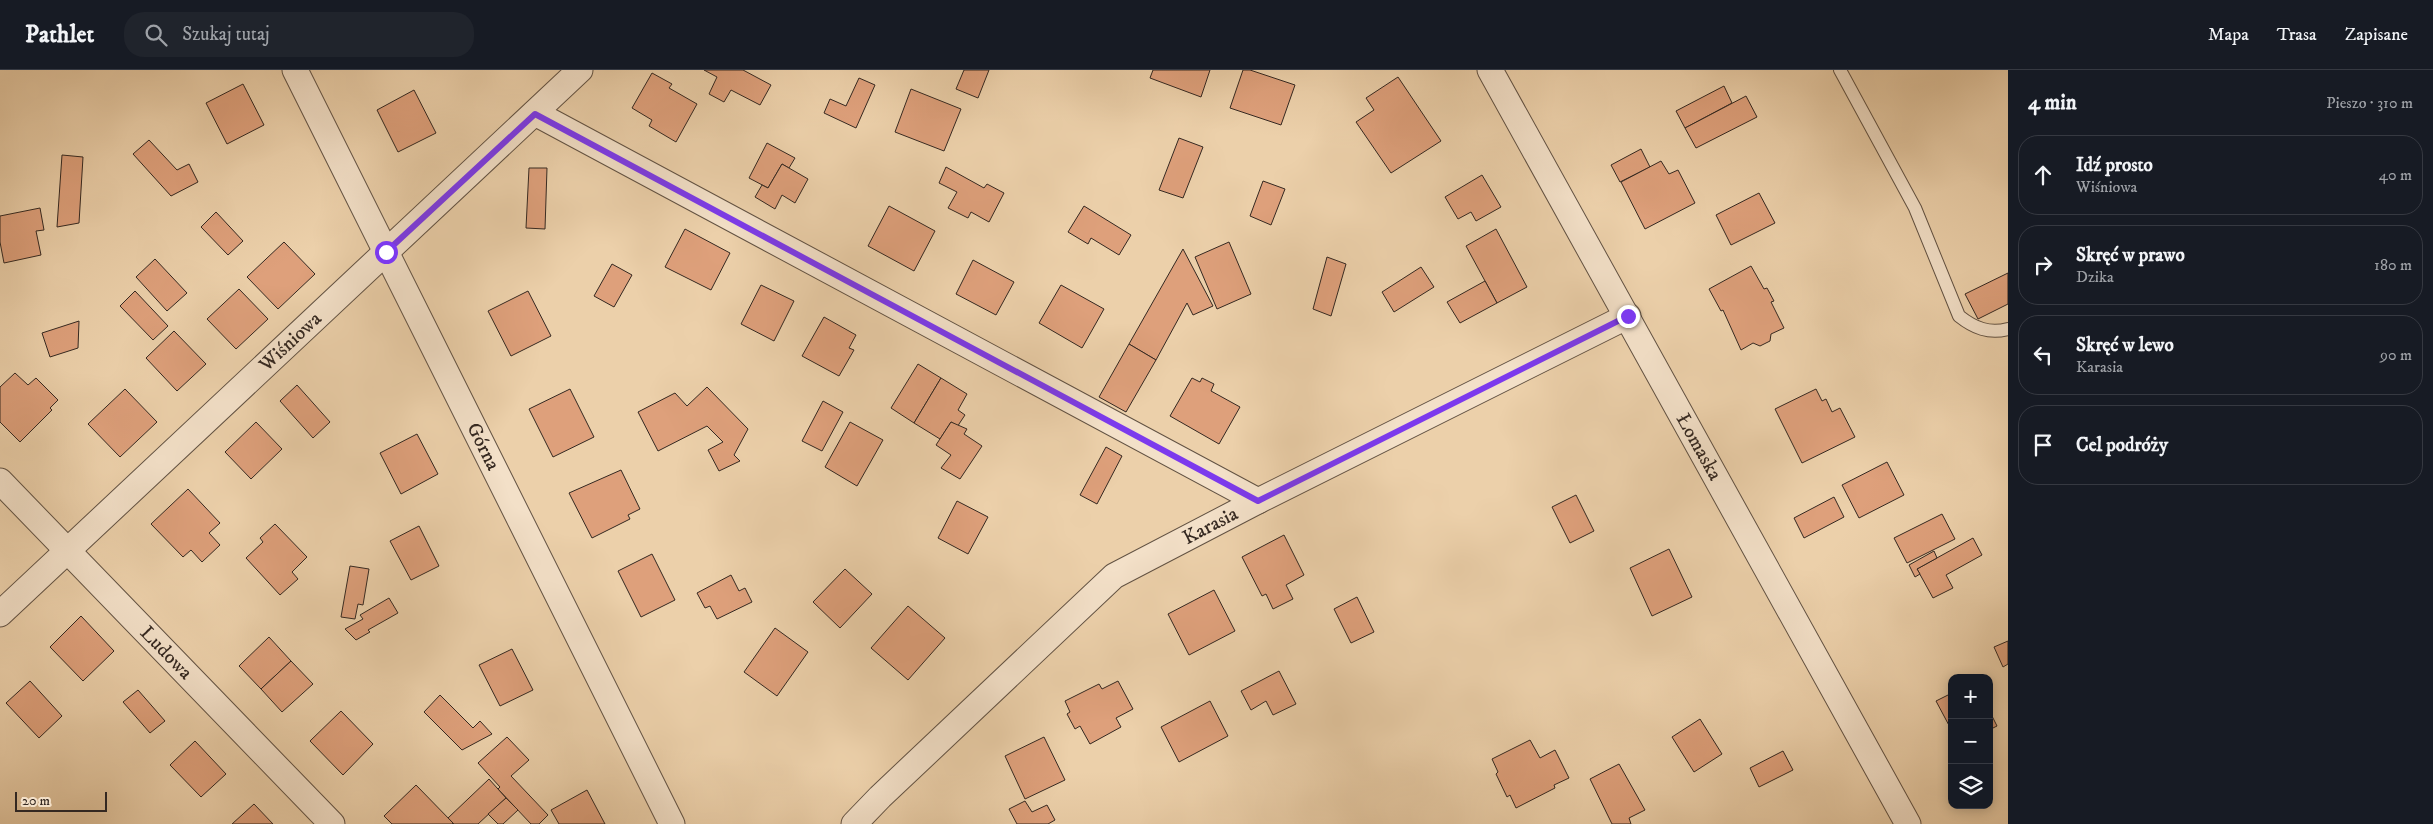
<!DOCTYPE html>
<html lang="pl">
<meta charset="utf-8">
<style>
:root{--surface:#171b24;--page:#20242c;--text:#f1f3f6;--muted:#9ea1a6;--line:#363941}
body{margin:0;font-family:"IM FELL DW Pica",serif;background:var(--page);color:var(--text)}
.controls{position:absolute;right:15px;bottom:15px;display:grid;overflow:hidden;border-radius:10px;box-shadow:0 2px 12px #0003}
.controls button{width:45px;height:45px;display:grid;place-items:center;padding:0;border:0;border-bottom:1px solid var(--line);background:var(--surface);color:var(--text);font:25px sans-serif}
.scale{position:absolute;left:15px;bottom:12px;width:92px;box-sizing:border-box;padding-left:5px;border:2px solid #342821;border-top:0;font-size:14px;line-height:18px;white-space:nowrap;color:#342821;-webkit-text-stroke:4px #f3e0c8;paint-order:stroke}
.stop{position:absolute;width:15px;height:15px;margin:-11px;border:4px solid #7c3aed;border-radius:50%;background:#fff}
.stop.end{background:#7c3aed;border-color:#fff;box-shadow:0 1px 5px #0008}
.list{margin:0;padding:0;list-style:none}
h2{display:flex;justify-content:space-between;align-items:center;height:65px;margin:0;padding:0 20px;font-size:21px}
h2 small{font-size:16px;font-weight:400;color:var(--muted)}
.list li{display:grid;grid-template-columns:32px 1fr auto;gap:15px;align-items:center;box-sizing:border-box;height:80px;margin:0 10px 10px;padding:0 10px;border:1px solid var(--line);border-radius:20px}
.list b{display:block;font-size:19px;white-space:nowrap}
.list p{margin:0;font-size:16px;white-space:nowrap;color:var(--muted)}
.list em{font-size:16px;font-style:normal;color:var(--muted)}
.icon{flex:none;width:28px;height:28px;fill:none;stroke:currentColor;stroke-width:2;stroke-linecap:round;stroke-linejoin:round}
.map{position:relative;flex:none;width:2008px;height:754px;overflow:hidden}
header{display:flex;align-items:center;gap:30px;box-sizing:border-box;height:70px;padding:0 25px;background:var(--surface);border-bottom:1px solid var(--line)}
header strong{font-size:24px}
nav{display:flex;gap:28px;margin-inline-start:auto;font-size:18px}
.search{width:350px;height:45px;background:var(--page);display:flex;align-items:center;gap:12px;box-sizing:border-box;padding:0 18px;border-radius:20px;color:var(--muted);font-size:19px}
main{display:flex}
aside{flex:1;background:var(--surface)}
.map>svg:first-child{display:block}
.building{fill:#dea07b;stroke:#342821}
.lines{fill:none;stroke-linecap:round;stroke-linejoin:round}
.service-casing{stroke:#625243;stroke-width:14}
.minor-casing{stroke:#625243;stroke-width:27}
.service{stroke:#f3e0c8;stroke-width:12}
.minor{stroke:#f3e0c8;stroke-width:25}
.route{stroke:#7c3aed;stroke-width:6}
.labels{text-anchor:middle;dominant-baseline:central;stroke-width:4;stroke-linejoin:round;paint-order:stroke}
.street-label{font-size:20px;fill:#342821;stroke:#f3e0c8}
</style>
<header>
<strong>Pathlet</strong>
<div class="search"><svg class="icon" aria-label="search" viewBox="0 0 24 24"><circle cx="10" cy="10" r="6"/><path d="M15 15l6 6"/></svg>Szukaj tutaj</div>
<nav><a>Mapa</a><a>Trasa</a><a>Zapisane</a></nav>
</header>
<main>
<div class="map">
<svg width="2008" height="754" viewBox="0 0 2008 754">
<rect width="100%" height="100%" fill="#ecd0aa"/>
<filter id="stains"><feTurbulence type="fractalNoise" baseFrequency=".004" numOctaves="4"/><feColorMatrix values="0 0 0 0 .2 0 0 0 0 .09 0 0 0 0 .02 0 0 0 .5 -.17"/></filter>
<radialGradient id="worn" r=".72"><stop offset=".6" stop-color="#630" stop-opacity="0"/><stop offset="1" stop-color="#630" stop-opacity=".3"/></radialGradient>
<g class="building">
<path d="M704,0h39l28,15 -11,20 -29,-15 -7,12 -15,-8 8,-17z"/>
<path d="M964,0h25l-11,28 -22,-9z"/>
<path d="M1153,0h57l-9,27 -51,-19z"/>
<path d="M1243,0h7l45,15 -14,40 -51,-17z"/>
<path d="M652,3l20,11 -3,4 28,16 -21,38 -27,-16 3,-6 -20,-12z"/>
<path d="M1398,7l43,64 -50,32 -35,-51 18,-12 -8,-12z"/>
<path d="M859,8l16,7 -19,43 -32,-15 6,-14 16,7z"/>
<path d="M243,14l21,41 -37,19 -21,-41z"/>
<path d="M1724,16l8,17 -47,25 -9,-17z"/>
<path d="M911,19l50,20 -17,42 -49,-19z"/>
<path d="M414,20l22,43 -38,19 -21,-42z"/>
<path d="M1746,26l11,21 -61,31 -11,-20z"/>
<path d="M1179,68l24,9 -20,51 -24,-8z"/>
<path d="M149,70l28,30 12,-6 9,18 -27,14 -38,-42z"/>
<path d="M767,73l28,15 -6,10 -7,-4 -14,24 -19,-10z"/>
<path d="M1641,79l9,18 -30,15 -9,-17z"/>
<path d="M62,85l21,2 -4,66 -22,4z"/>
<path d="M1661,91l8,13 9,-4 17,33 -50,26 -24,-47z"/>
<path d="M782,94l26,15 -13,24 -13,-8 -7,14 -20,-12 7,-12 6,3z"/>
<path d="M946,97l38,21 3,-4 17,9 -15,29 -18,-10 -3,6 -20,-10 9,-16 -18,-9z"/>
<path d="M529,98h18l-2,61 -19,-1z"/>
<path d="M1482,105l19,32 -25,14 -5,-9 -13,7 -13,-22z"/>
<path d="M1263,111l22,8 -14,36 -21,-9z"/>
<path d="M1759,123l16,30 -44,22 -15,-30z"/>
<path d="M889,136l46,25 -21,40 -46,-25z"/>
<path d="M1084,136l47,29 -12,20 -28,-17 -3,6 -20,-12z"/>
<path d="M40,138l4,22 -8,1 5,24 -37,8 -4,-21v-26z"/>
<path d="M216,142l27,29 -15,14 -27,-28z"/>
<path d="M685,159l45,24 -19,37 -46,-23z"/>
<path d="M1496,159l31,58 -30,16 -31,-57z"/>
<path d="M284,172l31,32 -37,35 -31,-32z"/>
<path d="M1229,172l22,52 -34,15 -22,-52z"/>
<path d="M1183,179l30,57 -20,9 -6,-12 -31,57 -27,-16z"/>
<path d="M1327,187l19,7 -15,52 -18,-7z"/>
<path d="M155,189l32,34 -20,18 -31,-34z"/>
<path d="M973,190l41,22 -18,33 -40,-21z"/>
<path d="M612,194l20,11 -18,32 -20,-11z"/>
<path d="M1751,196l13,23 3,-1 7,13 -3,1 13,26 -13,6 -1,7 -10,5 -7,-3 -12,7 -18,-40 -2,1 -12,-22z"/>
<path d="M1421,197l13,20 -40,25 -12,-20z"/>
<path d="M2008,203v31l-30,15 -13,-25z"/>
<path d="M1485,211l12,22 -37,20 -13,-21z"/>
<path d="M761,215l33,16 -20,40 -33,-17z"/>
<path d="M1061,215l43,24 -22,39 -43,-25z"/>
<path d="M239,219l29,30 -32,30 -29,-30z"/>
<path d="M135,221l33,35 -15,14 -33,-34z"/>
<path d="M528,221l23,45 -40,20 -23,-45z"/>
<path d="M824,247l32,18 -7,13 5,2 -15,26 -37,-20z"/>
<path d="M79,251l-1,27 -28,9 -8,-24z"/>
<path d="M174,261l32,33 -29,27 -31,-33z"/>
<path d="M1129,274l27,16 -30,52 -27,-15z"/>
<path d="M918,294l23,14 -27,45 -23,-15z"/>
<path d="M15,303l13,12 8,-7 22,22 -8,8 2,2 -32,32 -20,-20v-35z"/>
<path d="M941,308l26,16 -9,16 7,5 -6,9 -1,2 -7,-4 -11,17 -26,-16z"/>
<path d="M1192,308l8,4 2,-4 12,6 -3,7 29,16 -21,37 -49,-28z"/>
<path d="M297,315l33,37 -17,16 -33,-37z"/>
<path d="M707,317l41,42 -14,26 6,6 -21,10 -11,-21 15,-8 -16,-16 -49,25 -20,-39 37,-19 12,13z"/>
<path d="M125,319l32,33 -37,35 -32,-33z"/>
<path d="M570,319l24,48 -41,20 -24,-48z"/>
<path d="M1816,319l6,12 4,-2 6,13 8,-4 15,29 -53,26 -27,-54z"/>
<path d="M823,331l20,11 -21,39 -20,-10z"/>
<path d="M256,352l26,27 -31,30 -26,-27z"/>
<path d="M850,352l33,18 -26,46 -32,-19z"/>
<path d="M951,352l16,7 -3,5 18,12 -22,33 -19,-11 10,-13 -15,-10z"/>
<path d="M417,364l21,40 -37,20 -21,-41z"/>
<path d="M1106,377l16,9 -25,48 -17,-9z"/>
<path d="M1887,392l17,33 -45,23 -17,-33z"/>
<path d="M621,400l19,39 -12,6 2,4 -38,19 -23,-45z"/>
<path d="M188,419l32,34 -11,10 11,12 -18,17 -11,-12 -8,7 -32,-33z"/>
<path d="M1576,425l18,36 -24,12 -18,-36z"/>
<path d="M1834,427l10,20 -40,21 -10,-20z"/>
<path d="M957,431l31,16 -20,37 -30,-16z"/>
<path d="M1942,444l13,25 -48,24 -13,-25z"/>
<path d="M275,454l32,33 -15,15 6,7 -18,16 -34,-37 17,-16 -3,-4z"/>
<path d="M419,456l20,40 -28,14 -21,-39z"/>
<path d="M1284,465l20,40 -18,10 7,14 -20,10 -7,-15 -4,2 -20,-39z"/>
<path d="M1973,468l9,17 -36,20 7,13 -20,10 -16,-29z"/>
<path d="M1669,479l23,48 -40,19 -22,-48z"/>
<path d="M1934,481l3,7 -20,11 3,5 -5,3 -6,-12z"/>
<path d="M652,484l23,46 -34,17 -23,-46z"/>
<path d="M350,496l19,3 -6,36 -5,-1 -3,15 -14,-2z"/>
<path d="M845,499l27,25 -32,34 -27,-26z"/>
<path d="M731,505l8,16 6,-3 7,14 -35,17 -7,-13 -5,2 -8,-15z"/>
<path d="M1214,520l21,41 -46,24 -21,-41z"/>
<path d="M1357,527l17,35 -23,11 -17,-34z"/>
<path d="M389,528l9,15 -30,17 2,2 -14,8 -11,-11 18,-10 -3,-4z"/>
<path d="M908,536l37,32 -37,42 -37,-32z"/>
<path d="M81,546l33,35 -31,30 -33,-34z"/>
<path d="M775,558l33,24 -31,44 -33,-24z"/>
<path d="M269,567l22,24 -30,28 -22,-23z"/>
<path d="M2008,571v23l-5,3 -9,-20z"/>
<path d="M512,579l21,41 -33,16 -21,-41z"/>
<path d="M291,591l22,23 -31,28 -21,-23z"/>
<path d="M1279,601l17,33 -23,11 -7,-14 -15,9 -10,-19z"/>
<path d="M30,611l32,35 -23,22 -33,-35z"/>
<path d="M1118,611l15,28 -17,9 5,9 -31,17 -10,-18 -5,3 -8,-15 3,-2 -5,-11 34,-17 3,5z"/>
<path d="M138,620l27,31 -15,12 -27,-31z"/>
<path d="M1952,623v38l-16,-30z"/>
<path d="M440,625l33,33 7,-7 12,13 -30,16 -38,-38z"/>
<path d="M1210,631l18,35 -49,26 -18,-35z"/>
<path d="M1989,636l3,5 -2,1 7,14 -8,4z"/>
<path d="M341,641l32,33 -30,31 -33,-34z"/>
<path d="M1700,649l22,35 -28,18 -22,-35z"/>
<path d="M507,667l22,23 -18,16 37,39 -9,9h-8l-33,-35 2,-2 -22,-24z"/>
<path d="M1044,667l21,43 -40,19 -20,-43z"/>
<path d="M1530,670l10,18 15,-8 14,28 -15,7 1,3 -39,20 -6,-13 -3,2 -11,-23 2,-2 -6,-13z"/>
<path d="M195,671l31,33 -25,23 -31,-32z"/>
<path d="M1783,681l10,19 -34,17 -9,-19z"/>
<path d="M1619,694l26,46 -16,8 2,6h-19l-22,-45z"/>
<path d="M489,709l17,19 -28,26h-24l-6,-6z"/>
<path d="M416,715l37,38 -1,1h-60l-8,-8z"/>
<path d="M587,720l18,34h-46l-8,-14z"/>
<path d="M506,728l12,12 -15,14h-5l-10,-10z"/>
<path d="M1025,731l7,11 15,-7 8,15 -7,4h-31l-8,-15z"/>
<path d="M254,734l19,20h-41z"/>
</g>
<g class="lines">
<defs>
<path id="service" d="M1840,0l75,138 44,108c15,12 30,18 49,13"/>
<g id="minor">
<path id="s1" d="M295,0l377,754"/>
<path id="s2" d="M1490,0l418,754"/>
<path d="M535,43l723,388"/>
<path id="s3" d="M0,411l332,343"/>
<path id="s4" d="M0,544l580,-544"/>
<path id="s5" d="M854,754l26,-27 234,-221 144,-75 370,-185"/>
</g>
</defs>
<use href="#service" class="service-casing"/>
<use href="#minor" class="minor-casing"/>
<use href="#service" class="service"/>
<use href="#minor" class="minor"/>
</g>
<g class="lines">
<path class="route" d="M386,182l149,-138 723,387 370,-185"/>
</g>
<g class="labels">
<g class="street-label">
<text stroke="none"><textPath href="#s4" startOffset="398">Wiśniowa</textPath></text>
<text stroke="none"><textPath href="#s1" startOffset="421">Górna</textPath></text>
<text stroke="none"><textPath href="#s2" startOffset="431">Łomaska</textPath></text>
<text stroke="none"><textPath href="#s5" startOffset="468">Karasia</textPath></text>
<text stroke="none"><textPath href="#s3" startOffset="239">Ludowa</textPath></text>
</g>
</g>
<rect width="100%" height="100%" filter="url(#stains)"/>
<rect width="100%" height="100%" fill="url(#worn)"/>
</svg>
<div class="controls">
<button>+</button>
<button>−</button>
<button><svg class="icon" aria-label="layers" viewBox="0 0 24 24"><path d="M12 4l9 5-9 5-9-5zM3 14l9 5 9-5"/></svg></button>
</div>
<div class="scale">20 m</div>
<div class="stop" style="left:386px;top:182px"></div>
<div class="stop end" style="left:1628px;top:246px"></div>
</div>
<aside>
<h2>4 min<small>Pieszo · 310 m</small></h2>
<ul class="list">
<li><svg class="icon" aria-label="ahead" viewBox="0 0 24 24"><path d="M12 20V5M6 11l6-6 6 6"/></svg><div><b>Idź prosto</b><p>Wiśniowa</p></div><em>40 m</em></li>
<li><svg class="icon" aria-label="right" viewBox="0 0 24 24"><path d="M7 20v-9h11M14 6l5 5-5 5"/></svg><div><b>Skręć w prawo</b><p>Dzika</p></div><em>180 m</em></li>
<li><svg class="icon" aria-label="left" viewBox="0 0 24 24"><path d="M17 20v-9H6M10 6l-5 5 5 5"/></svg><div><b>Skręć w lewo</b><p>Karasia</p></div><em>90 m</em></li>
<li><svg class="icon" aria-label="arrive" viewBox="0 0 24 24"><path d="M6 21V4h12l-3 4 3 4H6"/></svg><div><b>Cel podróży</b></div></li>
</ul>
</aside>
</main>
